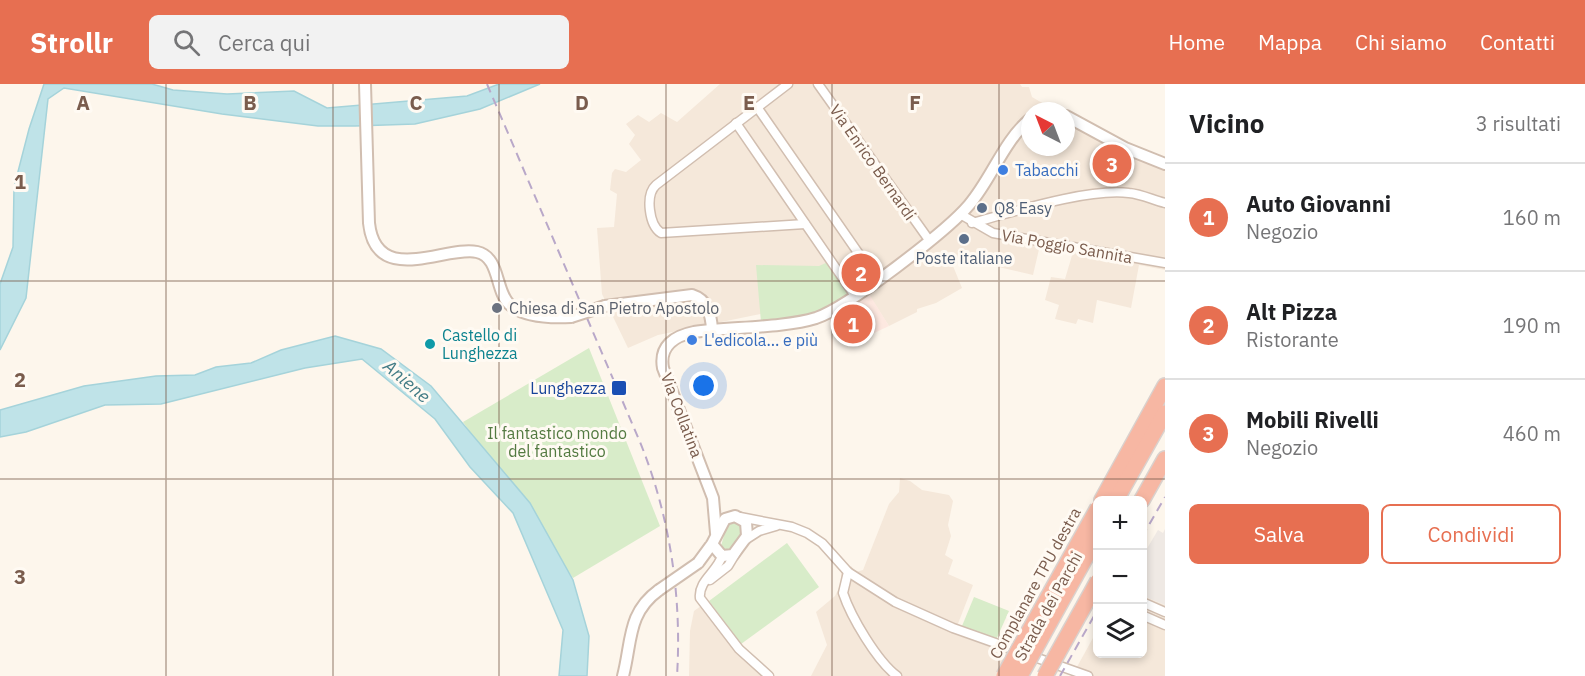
<!DOCTYPE html>
<html lang="it">
<meta charset="utf-8">
<style>
:root{--surface:#fff;--page:#f2f2f2;--text:#202124;--muted:#757577;--line:#e0e0e0;--accent:#e76f51}
body{margin:0;font-family:"IBM Plex Sans",sans-serif;background:var(--page);color:var(--text)}
.controls{position:absolute;right:18px;bottom:18px;display:grid;overflow:hidden;border-radius:9px;box-shadow:0 3px 9px #0003}
.controls button{width:54px;height:54px;display:grid;place-items:center;padding:0;border:0;border-bottom:2px solid var(--line);background:var(--surface);color:var(--text);font:30px sans-serif}
.compass{position:absolute;left:1021px;top:18px;width:54px;height:54px;border-radius:50%;background:var(--surface);box-shadow:0 3px 9px #0003;rotate:318deg}
.you{position:absolute;left:704px;top:302px;width:21px;height:21px;margin:-15px;border:4px solid #fff;border-radius:50%;background:#1a73e8;box-shadow:0 0 0 9px #1a73e833}
.badge{display:grid;place-items:center;width:39px;height:39px;border-radius:50%;background:var(--accent);color:#fff;font-size:20px;font-weight:700}
.pin{position:absolute;translate:-50% -50%;border:3px solid #fff;box-shadow:0 2px 6px #0006}
.list{margin:0;padding:0;list-style:none}
h2{display:flex;justify-content:space-between;align-items:center;height:78px;margin:0;padding:0 24px;font-size:26px}
h2 small{font-size:20px;font-weight:400;color:var(--muted)}
.list li{display:grid;grid-template-columns:39px 1fr auto;gap:18px;align-items:center;box-sizing:border-box;height:108px;padding:0 24px;border-top:2px solid var(--line)}
.list b{display:block;font-size:22px;white-space:nowrap}
.list p{margin:0;font-size:20px;white-space:nowrap;color:var(--muted)}
.list em{font-size:20px;font-style:normal;color:var(--muted)}
.actions{display:flex;gap:12px;padding:18px 24px}
.actions a{flex:1;padding:14px 0;border:2px solid var(--accent);border-radius:9px;text-align:center;font-size:21px;color:var(--accent)}
.actions .main{background:var(--accent);color:#fff}
.icon{flex:none;width:33px;height:33px;fill:none;stroke:currentColor;stroke-width:2;stroke-linecap:round;stroke-linejoin:round}
.map{position:relative;flex:none;width:1165px;height:592px;overflow:hidden}
header{display:flex;align-items:center;gap:36px;box-sizing:border-box;height:84px;padding:0 30px;background:var(--accent);color:#fff}
header strong{font-size:28px}
nav{display:flex;gap:33px;margin-inline-start:auto;font-size:21px}
.search{width:420px;height:54px;background:var(--page);display:flex;align-items:center;gap:15px;box-sizing:border-box;padding:0 21px;border-radius:9px;color:var(--muted);font-size:22px}
main{display:flex}
aside{flex:1;background:var(--surface)}
.map>svg:first-child{display:block}
.residential{fill:#f5e8da}
.commercial{fill:#fde8e0}
.industrial{fill:#efe9e4}
.green{fill:#d8ecc9}
.water{fill:#bfe3e8;stroke:#a5d3da;stroke-width:1.5}
.lines{fill:none;stroke-linecap:round;stroke-linejoin:round}
.minor-casing{stroke:#d1beb0;stroke-width:11}
.tertiary-casing{stroke:#d1beb0;stroke-width:14}
.motorway-casing{stroke:#dad1cd;stroke-width:18}
.minor{stroke:#fff;stroke-width:8}
.tertiary{stroke:#fff;stroke-width:10}
.motorway{stroke:#f7b7a3;stroke-width:15}
.rail{stroke:#b9a8c9;stroke-width:2;stroke-dasharray:9 6;stroke-linecap:butt}
.tertiary-bridge-casing{stroke:#d1beb0;stroke-width:14;stroke-linecap:butt}
.motorway-bridge-casing{stroke:#dad1cd;stroke-width:18;stroke-linecap:butt}
.tertiary-bridge{stroke:#fff;stroke-width:10}
.motorway-bridge{stroke:#f7b7a3;stroke-width:15}
.grid{fill:none;stroke:#7a5c4d;stroke-width:1.5;stroke-opacity:0.55}
.shop-dot{fill:#3f7fe0;stroke:#fffaf3;stroke-width:2}
.service-dot{fill:#5c6f8a;stroke:#fffaf3;stroke-width:2}
.worship-dot{fill:#6b7280;stroke:#fffaf3;stroke-width:2}
.culture-dot{fill:#0f9aa8;stroke:#fffaf3;stroke-width:2}
.transit-dot{fill:#1a4fb4;stroke:#fffaf3;stroke-width:2}
.labels{text-anchor:middle;dominant-baseline:central;stroke-width:6;stroke-linejoin:round;paint-order:stroke}
.street-label{font-size:16px;fill:#7a5c4d;stroke:#fffaf3}
.shop-label{font-size:16px;fill:#366cbe;stroke:#fffaf3;text-anchor:start}
.service-label{font-size:16px;fill:#4e5e75;stroke:#fffaf3;text-anchor:start}
.worship-label{font-size:16px;fill:#5b616d;stroke:#fffaf3;text-anchor:start}
.culture-label{font-size:16px;fill:#0d838f;stroke:#fffaf3;text-anchor:start}
.transit-label{font-size:16px;fill:#164399;stroke:#fffaf3;text-anchor:end}
.park-label{font-size:16px;fill:#537a41;stroke:#fffaf3}
.water-label{font-size:18px;font-style:italic;fill:#437c86;stroke:#fffaf3}
.grid-label{font-size:20px;text-anchor:middle;font-weight:bold;fill:#7a5c4d;stroke:#fffaf3;stroke-width:6;stroke-linejoin:round;paint-order:stroke}
</style>
<header>
<strong>Strollr</strong>
<div class="search"><svg class="icon" aria-label="search" viewBox="0 0 24 24"><circle cx="10" cy="10" r="6"/><path d="M15 15l6 6"/></svg>Cerca qui</div>
<nav><a>Home</a><a>Mappa</a><a>Chi siamo</a><a>Contatti</a></nav>
</header>
<main>
<div class="map">
<svg width="1165" height="592" viewBox="0 0 1165 592">
<rect width="100%" height="100%" fill="#fdf6ec"/>
<g class="residential">
<path d="M720,0h300l2,3h7l3,10 24,14h-26v36h36v-32l80,37 19,5v113l-26,-5 -8,43 -34,-8 -4,23 -15,-4 -2,5 -21,-5 4,-14 -14,-5 6,-23 14,2 8,-27 -33,-7 -7,30 -69,-16 -11,7 9,22 -26,15 -19,6v3l-28,14 -22,-34 -209,43 -30,13 -26,-54 -5,-66 17,-1 3,-33 -7,-4 2,-17 3,-4 11,3 15,-12 -12,-16 6,-9 -9,-11 12,-9 11,7 12,-9 16,9z"/>
<path d="M900,394l10,3 12,9 27,5 4,6 -5,24 3,11 -6,19 8,5 -5,14 25,11 -19,49 57,20 -12,22h-188l16,-31 -11,-33 19,-16 6,-12v-12l10,-6 5,6 7,-2 26,-66 10,-12z"/>
<path d="M1143,512l22,9v71h-93l22,-40 3,1 1,17h44z"/>
<path d="M701,522l47,57 16,13h-75l1,-45 4,-20z"/>
</g>
<path class="commercial" d="M868,208l21,34 -40,19 -21,-27z"/>
<path class="industrial" d="M1165,445v76l-22,-9 -1,-39 16,-27 5,3z"/>
<g class="green">
<path d="M828,178l23,33 -43,23 -47,4 -5,-57 63,1z"/>
<path d="M589,264l71,178 -87,52 -110,-156z"/>
<path d="M734,437l8,4 1,8 -12,16 -7,1 -3,-4 6,-21z"/>
<path d="M787,459l32,44 -78,57 -32,-43z"/>
<path d="M974,513l35,14 -13,29 -34,-14z"/>
</g>
<g class="water">
<path d="M44,0h108l21,6 54,4 67,-3 33,17 140,-12 32,-12h41l-60,25 -65,15 -60,2h-37l-96,-12 -158,-26 -16,11 -22,199 -26,52v-66l13,-37 1,-60 15,-58z"/>
<path d="M335,252l46,13 50,37 99,117 43,77 16,56 -2,40h-28l4,-46 -50,-117 -43,-46 -35,-48 -73,-60 -57,9 -144,36 -56,1 -79,27 -26,5v-27l84,-24 72,-10 39,-1 21,-8 35,-4 30,-13z"/>
</g>
<g class="lines">
<defs>
<g id="minor">
<path d="M788,0l-132,101c-11,10 -7,40 5,48l144,-9"/>
<path d="M818,0l111,156"/>
<path d="M757,23l120,173"/>
<path d="M736,39l119,173"/>
<path d="M960,130l33,19 172,30"/>
<path d="M972,139c41,-11 116,-35 157,-30 12,1 24,7 36,10"/>
<path d="M740,433l52,10 15,6 15,10 26,29 -5,21c8,24 34,68 54,83"/>
<path d="M745,456l14,-9 17,-5"/>
<path d="M722,472c-5,16 -24,25 -22,42l39,51 30,27"/>
<path d="M848,488l47,30 58,26 135,48"/>
<path d="M710,496l18,-14 9,-15"/>
<path d="M1142,518l23,10"/>
<path d="M1142,531l23,10"/>
</g>
<g id="tertiary">
<path d="M365,0l4,139c7,65 77,22 108,29 23,5 18,38 32,52 15,14 43,14 62,13"/>
<path d="M1066,32l59,32 40,16"/>
<path d="M605,222l87,-11c16,5 19,20 20,34"/>
<path d="M716,449l-3,-35 -50,-130c-4,-22 11,-32 31,-36 35,-5 90,-4 122,-14 32,-11 131,-87 153,-113 23,-27 34,-63 61,-86"/>
<path d="M698,479l14,-19 13,-25 10,-3 11,6 1,14 -14,19 -11,1 -10,-12"/>
<path d="M623,592c9,-34 4,-63 36,-86"/>
</g>
<g id="motorway">
<path d="M1102,416l63,-114"/>
<path d="M1116,416l49,-87"/>
<path d="M1142,416l23,-41"/>
</g>
</defs>
<use href="#minor" class="minor-casing"/>
<use href="#tertiary" class="tertiary-casing"/>
<use href="#motorway" class="motorway-casing"/>
<use href="#minor" class="minor"/>
<use href="#tertiary" class="tertiary"/>
<use href="#motorway" class="motorway"/>
<g class="rail">
<path d="M487,0l153,358c30,74 42,155 37,234"/>
<path d="M1142,453l23,-40"/>
<path d="M1060,592l38,-67"/>
</g>
<defs>
<g id="tertiary-bridge">
<path d="M571,233l34,-11"/>
<path d="M659,506l39,-27"/>
</g>
<g id="motorway-bridge">
<path d="M1004,592l94,-168"/>
<path d="M1020,592l78,-141"/>
<path d="M1045,592l53,-95"/>
</g>
</defs>
<use href="#tertiary-bridge" class="tertiary-bridge-casing"/>
<use href="#motorway-bridge" class="motorway-bridge-casing"/>
<use href="#tertiary-bridge" class="tertiary-bridge"/>
<use href="#motorway-bridge" class="motorway-bridge"/>
</g>
<path class="grid" d="M166,0v592M333,0v592M499,0v592M666,0v592M832,0v592M999,0v592M0,197h1165M0,395h1165"/>
<g class="shop-dot">
<circle cx="1003" cy="86" r="6"/>
<circle cx="692" cy="256" r="6"/>
</g>
<g class="service-dot">
<circle cx="982" cy="124" r="6"/>
<circle cx="964" cy="155" r="6"/>
</g>
<circle class="worship-dot" cx="497" cy="224" r="6"/>
<circle class="culture-dot" cx="430" cy="260" r="6"/>
<rect class="transit-dot" x="611" y="296" width="16" height="16" rx="3"/>
<g class="labels">
<g class="street-label">
<text transform="translate(873 78) rotate(55)">Via Enrico Bernardi</text>
<text transform="translate(1067 162) rotate(10)">Via Poggio Sannita</text>
<text transform="translate(682 331) rotate(69)">Via Collatina</text>
<text transform="translate(1035 499) rotate(-61)">Complanare TPU destra</text>
<text transform="translate(1048 522) rotate(-61)">Strada dei Parchi</text>
</g>
<g class="shop-label">
<text x="1015" y="86">Tabacchi</text>
<text x="704" y="256">L'edicola… e più</text>
</g>
<g class="service-label">
<text x="994" y="124">Q8 Easy</text>
<text x="964" y="174" text-anchor="middle">Poste italiane</text>
</g>
<g class="worship-label">
<text x="509" y="224">Chiesa di San Pietro Apostolo</text>
</g>
<g class="culture-label">
<text x="442" y="251">Castello di<tspan x="442" dy="18">Lunghezza</tspan></text>
</g>
<g class="transit-label">
<text x="606" y="304">Lunghezza</text>
</g>
<g class="park-label">
<text x="557" y="349">Il fantastico mondo<tspan x="557" dy="18">del fantastico</tspan></text>
</g>
<g class="water-label">
<text transform="translate(407 297) rotate(41)">Aniene</text>
</g>
</g>
<g class="grid-label">
<text x="83" y="26">A</text>
<text x="250" y="26">B</text>
<text x="416" y="26">C</text>
<text x="582" y="26">D</text>
<text x="749" y="26">E</text>
<text x="915" y="26">F</text>
<text x="20" y="105">1</text>
<text x="20" y="303">2</text>
<text x="20" y="500">3</text>
</g>
</svg>
<div class="controls">
<button>+</button>
<button>−</button>
<button><svg class="icon" aria-label="layers" viewBox="0 0 24 24"><path d="M12 4l9 5-9 5-9-5zM3 14l9 5 9-5"/></svg></button>
</div>
<svg class="compass" viewBox="-18 -18 36 36"><path d="M0-13l5 13h-10z" fill="#e53935"/><path d="M0 13l5-13h-10z" fill="#757577"/></svg>
<div class="you"></div>
<div class="pin badge" style="left:853px;top:240px">1</div>
<div class="pin badge" style="left:861px;top:189px">2</div>
<div class="pin badge" style="left:1112px;top:80px">3</div>
</div>
<aside>
<h2>Vicino<small>3 risultati</small></h2>
<ul class="list">
<li><span class="badge">1</span><div><b>Auto Giovanni</b><p>Negozio</p></div><em>160 m</em></li>
<li><span class="badge">2</span><div><b>Alt Pizza</b><p>Ristorante</p></div><em>190 m</em></li>
<li><span class="badge">3</span><div><b>Mobili Rivelli</b><p>Negozio</p></div><em>460 m</em></li>
</ul>
<div class="actions"><a class="main">Salva</a><a>Condividi</a></div>
</aside>
</main>
